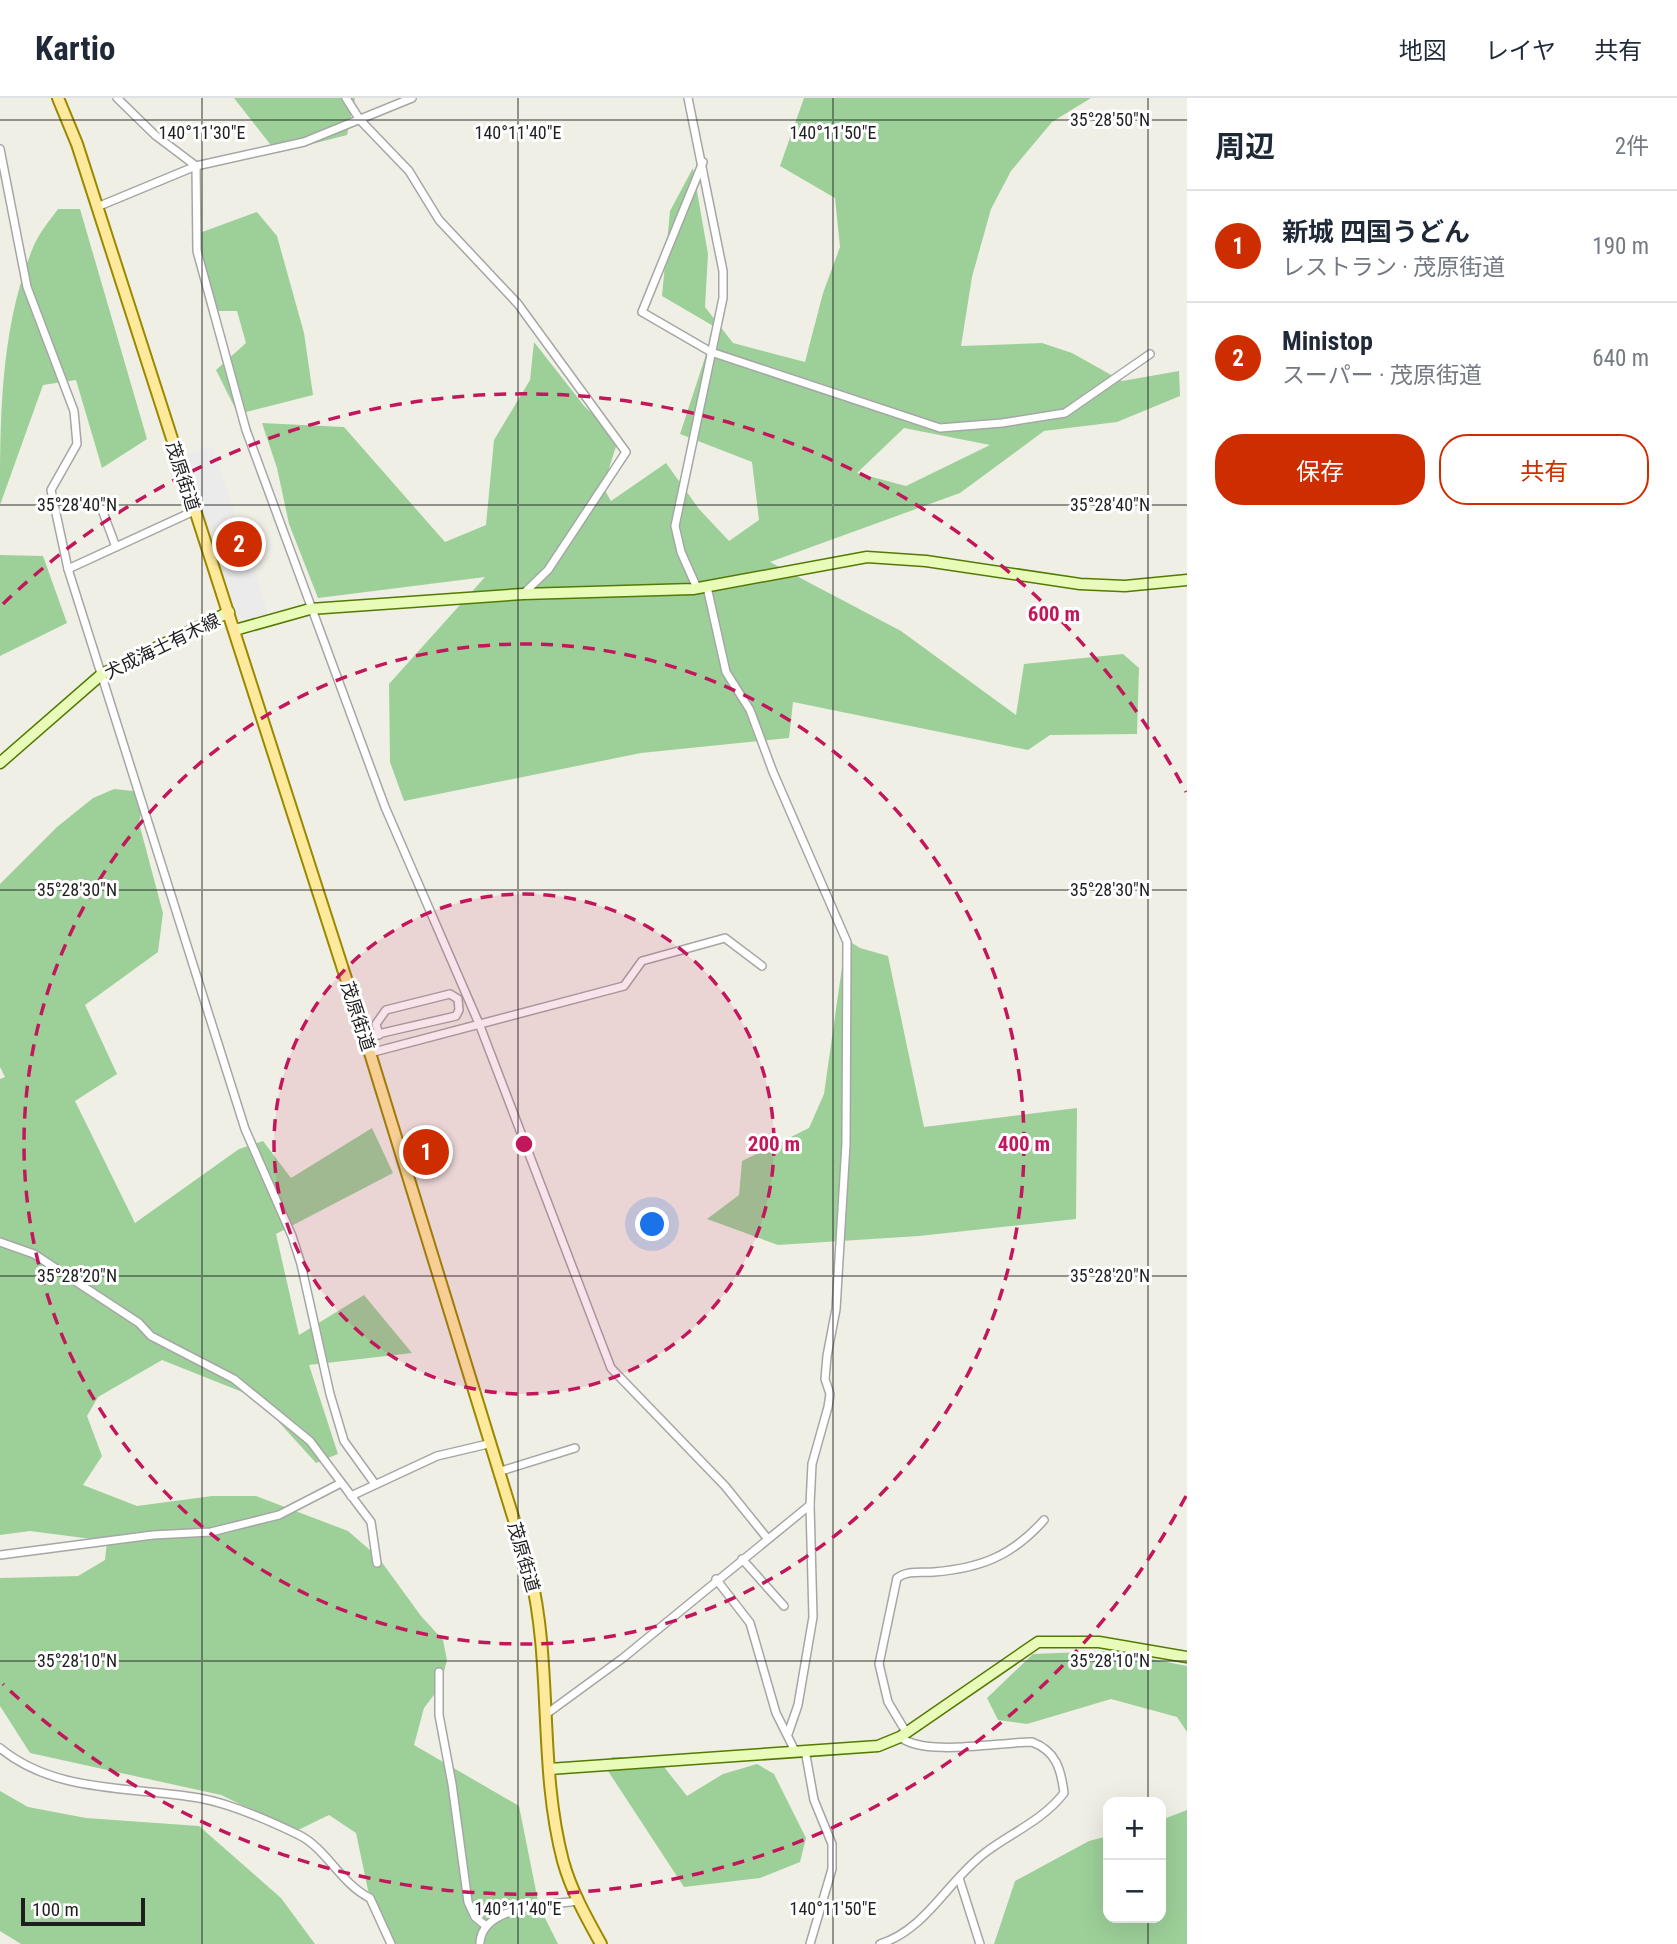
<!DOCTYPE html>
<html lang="ja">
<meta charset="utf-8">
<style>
:root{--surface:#fff;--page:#f2f2f3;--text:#1f2937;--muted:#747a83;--line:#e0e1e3;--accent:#ce2d00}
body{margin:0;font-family:"Roboto Condensed","Noto Sans JP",sans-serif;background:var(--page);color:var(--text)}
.controls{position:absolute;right:21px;bottom:21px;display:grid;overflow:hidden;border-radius:14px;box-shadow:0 7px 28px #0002}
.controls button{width:63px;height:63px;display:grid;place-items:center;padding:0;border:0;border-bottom:2px solid var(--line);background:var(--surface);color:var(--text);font:35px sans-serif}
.scale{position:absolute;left:21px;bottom:18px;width:124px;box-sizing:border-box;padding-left:7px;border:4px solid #1f1f1f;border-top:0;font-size:19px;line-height:24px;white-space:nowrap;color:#1f1f1f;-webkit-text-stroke:5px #fff;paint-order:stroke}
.you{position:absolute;left:653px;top:1127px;width:24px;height:24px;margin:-18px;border:5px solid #fff;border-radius:50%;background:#1a73e8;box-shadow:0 0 0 10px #1a73e833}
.badge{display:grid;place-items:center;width:46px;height:46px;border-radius:50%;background:var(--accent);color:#fff;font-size:23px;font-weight:700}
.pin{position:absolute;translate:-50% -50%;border:4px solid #fff;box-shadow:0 2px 7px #0006}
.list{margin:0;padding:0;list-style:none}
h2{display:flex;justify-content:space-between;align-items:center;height:91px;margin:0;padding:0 28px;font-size:30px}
h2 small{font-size:23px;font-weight:400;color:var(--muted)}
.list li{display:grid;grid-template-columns:46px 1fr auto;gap:21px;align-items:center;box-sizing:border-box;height:112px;padding:0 28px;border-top:2px solid var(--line)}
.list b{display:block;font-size:26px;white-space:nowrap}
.list p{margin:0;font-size:23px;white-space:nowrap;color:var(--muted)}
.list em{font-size:23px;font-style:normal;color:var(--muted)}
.actions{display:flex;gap:14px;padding:21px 28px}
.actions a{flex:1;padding:16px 0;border:2px solid var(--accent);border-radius:28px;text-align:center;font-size:24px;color:var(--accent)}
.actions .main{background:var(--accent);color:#fff}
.map{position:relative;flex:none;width:1187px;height:1846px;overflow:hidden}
header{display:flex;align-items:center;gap:42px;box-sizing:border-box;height:98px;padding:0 35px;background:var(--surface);border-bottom:2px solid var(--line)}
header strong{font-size:33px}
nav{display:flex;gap:38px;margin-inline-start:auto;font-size:24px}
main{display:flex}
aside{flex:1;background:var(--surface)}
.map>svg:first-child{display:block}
.forest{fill:#9dd099;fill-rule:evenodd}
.parking{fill:#ebebeb}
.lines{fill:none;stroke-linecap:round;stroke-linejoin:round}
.street-casing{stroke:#a6a6a6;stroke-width:10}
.secondary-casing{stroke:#537a02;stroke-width:13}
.primary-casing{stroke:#9a8900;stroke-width:14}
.street{stroke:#fff;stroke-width:7}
.secondary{stroke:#e9fbb8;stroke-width:10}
.primary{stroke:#fee99c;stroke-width:10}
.ticks{fill:none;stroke:#1f1f1f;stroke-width:2;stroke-opacity:0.45}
.ring{fill:none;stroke:#c2185b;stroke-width:3.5;stroke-dasharray:12 9}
.labels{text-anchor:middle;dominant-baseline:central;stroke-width:6;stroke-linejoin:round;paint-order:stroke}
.street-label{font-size:18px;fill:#1f1f1f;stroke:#fff}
.ticks-label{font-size:18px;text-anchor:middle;fill:#1f1f1f;stroke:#fff;stroke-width:6;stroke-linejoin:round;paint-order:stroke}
.centre{fill:#c2185b;stroke:#fff;stroke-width:3.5}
.ring-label{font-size:21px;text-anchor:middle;font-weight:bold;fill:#c2185b;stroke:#fff;stroke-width:6;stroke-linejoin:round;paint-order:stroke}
</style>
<header>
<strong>Kartio</strong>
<nav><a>地図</a><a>レイヤ</a><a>共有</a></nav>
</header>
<main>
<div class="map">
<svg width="1187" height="1846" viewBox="0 0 1187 1846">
<rect width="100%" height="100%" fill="#f0efe5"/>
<g class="forest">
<path d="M234,0h121l-8,37 -70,18z"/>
<path d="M804,0h287l-39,24 -41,49 -20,38 -19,68 -11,69 81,-3 30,10 50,28 57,-10 1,25 -63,26 -73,9 -84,62 -190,69 131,69 115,84 8,-51 99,-10 16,14 -2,66 -87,1 -22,15 -235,-48 -4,36 -148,15 -237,48 -14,-39 -1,-78 96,-107 -167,21 -29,-74 -12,-56 -15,-45 82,4 101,115 41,-17 8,-85 36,-60 4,-38 51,65 34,30 -16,50 8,14 55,-38 33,46 30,32 30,-21 -7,-58 -72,-28 35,-107 -53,-31 8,-85 23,-43 15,86 -3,53 28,36 72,19 18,-69 17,-46 -5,-49 -55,-32zM904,330l86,17 -84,41 -49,-13z"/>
<path d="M58,111h22l67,230 -45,29 -26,-88 -33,5 -43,120c0,-88 0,-178 34,-260 6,-13 16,-25 24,-36z"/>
<path d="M257,114l20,24 27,97 9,62 -75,19 -22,-44 30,-27 -9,-32h-22l-21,-76z"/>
<path d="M0,457l43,1 24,67 -67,33z"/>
<path d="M114,691l19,2 10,13 -4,19 24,90 -5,39 -73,53 32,69 -42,27 60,122 104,-74 24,-8 28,37 81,-50 21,45 -117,61 23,101 65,-40 48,58 -103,12 29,89 -22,9 -59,-65 -95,-38 -64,37 -11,19 15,40 -19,29 54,21 75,-10h44l92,35 30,26 43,59 22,24 4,20 -7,27 -16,21 -10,37 105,61 20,100 19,38h-163l-27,-54 -12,-57 -27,-18 -33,16 -75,-36 -191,-42 -30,-47v-128l78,-2 27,-16 2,-19 -77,-10 -30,4v-456l5,-2 -5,-10v-183l57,-57 36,-29z"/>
<path d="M846,841l14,9 28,8 36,171 153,-19 -1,111 -157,17 -141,9 -71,-26 32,-24 3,-34 67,-33 15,-34z"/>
<path d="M1110,1553l77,15v66l-10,-15 -66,-18 -84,25 -29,-4 -11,-22 46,-44z"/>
<path d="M612,1659l45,1 30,38 36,-22 34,-10 17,10 32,64 -6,24 -40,16 -76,9 -76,-116z"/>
<path d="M0,1693l28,16 58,11 113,8 82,72 34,46h-294l-21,-13z"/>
<path d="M1187,1712v134h-193l21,-63 74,-40 19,-5v82h53v-98z"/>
</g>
<path class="parking" d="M212,348l28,83 -14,5 9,27 16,-5 17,59 -24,4 -8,-4 -51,-159z"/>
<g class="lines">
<defs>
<g id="street">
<path d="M117,0l38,37 41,31"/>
<path d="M346,0l14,22 49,51 30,49 79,84 108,148 -78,118 -25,24"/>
<path d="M688,0l35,173v27l-48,228 6,26 16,36"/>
<path d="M0,51l27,138 47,124 3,33 -26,46 17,79 177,560 47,107 9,28 29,130 14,47 31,43"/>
<path d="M703,64l-61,150 69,40 229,76 62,-5 63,-10 85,-59"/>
<path d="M196,68l1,85 49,179 139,377 95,219 131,342 114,118 42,52"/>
<path d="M97,109l99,-41 108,-24 108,-44"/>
<path d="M101,409l15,40"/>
<path d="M68,471l126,-58"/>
<path d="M365,939l91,-21 3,-6 -1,-11 -8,-5 -64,16 -10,14 3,11"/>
<path d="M370,955l254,-67 18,-25 83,-23 37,28"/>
<path d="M0,1144l34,12 105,69 12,13 83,43 76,62 61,81 6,41"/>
<path d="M498,1374l77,-24"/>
<path d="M351,1398l86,-40 51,-12"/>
<path d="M0,1457l153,-20 58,-3 68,-17 62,-32"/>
<path d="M742,1461l42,47"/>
<path d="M716,1481l34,44 26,90 19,38"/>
<path d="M439,1574v43l13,69 16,118 7,15 11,9"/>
<path d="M545,1617l78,-57 187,-153 2,-41 16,-57 2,-13 -5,-15 2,-23 9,-47 10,-165 1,-202 -74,-170 -23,-62 -24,-38 -19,-85"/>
<path d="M906,1634l-18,-30 -9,-38 18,-86c11,-8 23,-5 37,-6 47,-4 78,-16 110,-52"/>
<path d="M788,1636l10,-29 15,-88 -3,-112"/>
<path d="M0,1650c56,46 131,38 199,50 29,5 73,24 100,37 28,14 41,48 71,63l21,46"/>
<path d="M805,1652l9,50 18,44v25l-22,75"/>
<path d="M959,1780l21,66"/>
<path d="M480,1844c3,-37 70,-37 98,-41"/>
<path d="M880,1846c47,-15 68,-64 106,-92 27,-20 57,-32 78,-59 -3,-24 -8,-42 -32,-51 -33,0 -107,15 -132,-5"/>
</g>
<g id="secondary">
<path d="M235,532l75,-21 213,-15 170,-5 174,-32 59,4 154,23 45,2 62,-6"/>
<path d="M0,665l102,-89 127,-62"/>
<path d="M549,1671l329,-23 22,-9 138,-95h61l88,15"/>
</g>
<path id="primary" d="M58,0l19,46 293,909 160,519c23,94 8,194 33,289 8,29 23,56 38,83"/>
</defs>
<use href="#street" class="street-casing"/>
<use href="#secondary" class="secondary-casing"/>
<use href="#primary" class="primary-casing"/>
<use href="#street" class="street"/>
<use href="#secondary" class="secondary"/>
<use href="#primary" class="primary"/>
</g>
<path class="ticks" d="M202,0v1846M518,0v1846M833,0v1846M1148,0v1704M0,22h1187M0,407h1187M0,792h1187M0,1178h1187M0,1563h1187M1148,1820v26"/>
<circle cx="524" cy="1046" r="250" fill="#c2185b" fill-opacity=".12"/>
<g class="ring">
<circle cx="524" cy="1046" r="250"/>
<circle cx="524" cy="1046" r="500"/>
<path d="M1186 1398A750 750 0 0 1 3 1586M3 506A750 750 0 0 1 1186 694"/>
</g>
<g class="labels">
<g class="street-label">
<text transform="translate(183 378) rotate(72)">茂原街道</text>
<text transform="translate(162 548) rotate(-26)">犬成海士有木線</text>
<text transform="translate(358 918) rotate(72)">茂原街道</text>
<text transform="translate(524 1459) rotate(74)">茂原街道</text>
</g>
</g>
<g class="ticks-label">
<text x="1110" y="28">35°28'50"N</text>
<text x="202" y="41">140°11'30"E</text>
<text x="518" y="41">140°11'40"E</text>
<text x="833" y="41">140°11'50"E</text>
<text x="77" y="413">35°28'40"N</text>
<text x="1110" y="413">35°28'40"N</text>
<text x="77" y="798">35°28'30"N</text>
<text x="1110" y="798">35°28'30"N</text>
<text x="77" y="1184">35°28'20"N</text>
<text x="1110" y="1184">35°28'20"N</text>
<text x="77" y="1569">35°28'10"N</text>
<text x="1110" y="1569">35°28'10"N</text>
<text x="518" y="1817">140°11'40"E</text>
<text x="833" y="1817">140°11'50"E</text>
</g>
<circle cx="524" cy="1046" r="10" class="centre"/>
<g class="ring-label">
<text x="1054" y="523">600 m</text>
<text x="774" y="1053">200 m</text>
<text x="1024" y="1053">400 m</text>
</g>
</svg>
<div class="controls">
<button>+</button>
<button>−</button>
</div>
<div class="scale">100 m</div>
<div class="you"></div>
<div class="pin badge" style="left:426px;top:1054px">1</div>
<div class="pin badge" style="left:239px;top:446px">2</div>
</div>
<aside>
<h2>周辺<small>2件</small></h2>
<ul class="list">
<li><span class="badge">1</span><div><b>新城 四国うどん</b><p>レストラン · 茂原街道</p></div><em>190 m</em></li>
<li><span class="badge">2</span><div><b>Ministop</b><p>スーパー · 茂原街道</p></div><em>640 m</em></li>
</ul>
<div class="actions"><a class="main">保存</a><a>共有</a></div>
</aside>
</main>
